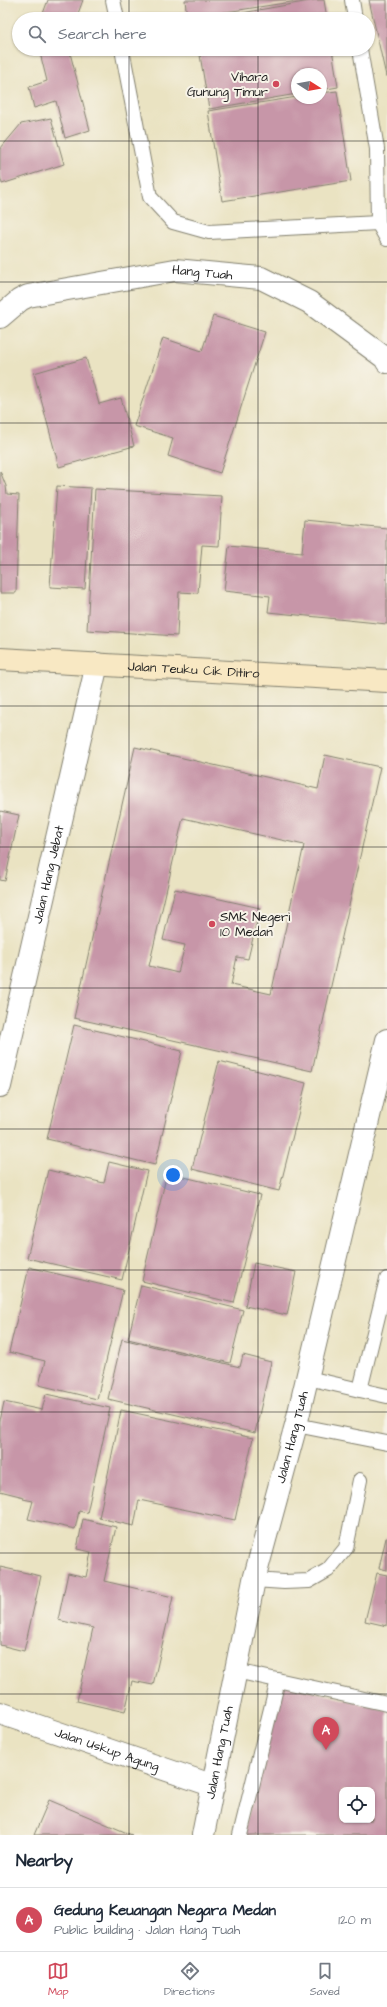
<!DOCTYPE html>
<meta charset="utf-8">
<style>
:root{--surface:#fff;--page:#f6f6f7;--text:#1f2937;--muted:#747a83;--line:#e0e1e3;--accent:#d1495b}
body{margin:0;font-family:"Architects Daughter",sans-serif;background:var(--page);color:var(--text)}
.controls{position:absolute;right:12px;bottom:12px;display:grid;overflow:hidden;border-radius:8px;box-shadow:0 1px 3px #0004}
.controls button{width:36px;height:36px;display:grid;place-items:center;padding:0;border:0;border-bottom:1px solid var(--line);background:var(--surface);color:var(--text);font:20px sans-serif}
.compass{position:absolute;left:291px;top:68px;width:36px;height:36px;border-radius:50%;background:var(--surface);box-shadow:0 1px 3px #0004;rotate:101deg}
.you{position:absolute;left:173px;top:1175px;width:14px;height:14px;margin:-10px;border:3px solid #fff;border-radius:50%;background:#1a73e8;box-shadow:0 0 0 6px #1a73e833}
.badge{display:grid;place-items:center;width:26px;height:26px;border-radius:50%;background:var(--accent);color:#fff;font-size:13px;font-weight:700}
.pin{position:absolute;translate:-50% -33px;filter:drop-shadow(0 1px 2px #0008)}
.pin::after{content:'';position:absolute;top:21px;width:14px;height:12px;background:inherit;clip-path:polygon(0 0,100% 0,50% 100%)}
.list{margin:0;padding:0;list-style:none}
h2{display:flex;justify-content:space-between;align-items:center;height:52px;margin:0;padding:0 16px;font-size:17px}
h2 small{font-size:13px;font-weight:400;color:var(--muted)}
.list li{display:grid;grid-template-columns:26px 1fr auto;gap:12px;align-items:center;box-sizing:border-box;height:64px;padding:0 16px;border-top:1px solid var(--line)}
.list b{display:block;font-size:15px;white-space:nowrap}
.list p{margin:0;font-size:13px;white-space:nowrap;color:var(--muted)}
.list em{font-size:13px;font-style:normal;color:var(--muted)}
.icon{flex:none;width:22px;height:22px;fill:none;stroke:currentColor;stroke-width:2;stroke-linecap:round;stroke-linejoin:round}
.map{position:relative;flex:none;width:387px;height:1835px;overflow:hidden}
.search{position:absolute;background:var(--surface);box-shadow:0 1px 3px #0004;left:12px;right:12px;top:12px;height:44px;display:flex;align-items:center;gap:10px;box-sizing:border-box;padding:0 14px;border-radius:22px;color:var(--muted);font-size:15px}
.sheet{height:116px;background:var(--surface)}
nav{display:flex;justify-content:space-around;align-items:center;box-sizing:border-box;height:56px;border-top:1px solid var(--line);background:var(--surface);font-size:11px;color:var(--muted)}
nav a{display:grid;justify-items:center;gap:2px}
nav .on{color:var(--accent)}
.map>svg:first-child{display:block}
.building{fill:#c796a8;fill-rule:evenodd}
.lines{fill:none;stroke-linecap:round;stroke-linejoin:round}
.lane-casing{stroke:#83806f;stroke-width:16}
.street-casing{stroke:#83806f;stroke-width:24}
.secondary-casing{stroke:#83806f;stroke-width:24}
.lane{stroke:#fff;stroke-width:14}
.street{stroke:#fff;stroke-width:22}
.secondary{stroke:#f8e8c3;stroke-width:22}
.grid{fill:none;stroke:#1c1c1c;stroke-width:1;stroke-opacity:0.55}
.poi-dot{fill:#d1495b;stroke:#f7f3e8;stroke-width:1.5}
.labels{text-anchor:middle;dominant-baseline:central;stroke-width:4;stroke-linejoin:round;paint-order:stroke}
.poi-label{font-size:13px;fill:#1c1c1c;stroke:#f7f3e8;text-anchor:end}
.street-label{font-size:13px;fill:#1c1c1c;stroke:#f7f3e8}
</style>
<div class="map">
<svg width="387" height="1835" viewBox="0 0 387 1835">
<rect width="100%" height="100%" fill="#f7f3e8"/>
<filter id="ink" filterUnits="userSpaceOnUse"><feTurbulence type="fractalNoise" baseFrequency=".025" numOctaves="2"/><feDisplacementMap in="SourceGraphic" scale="8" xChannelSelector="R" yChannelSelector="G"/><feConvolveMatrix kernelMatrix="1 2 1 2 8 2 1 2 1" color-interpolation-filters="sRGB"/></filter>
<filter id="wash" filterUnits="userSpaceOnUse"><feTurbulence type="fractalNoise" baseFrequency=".012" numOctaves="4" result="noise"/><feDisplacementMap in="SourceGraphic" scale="16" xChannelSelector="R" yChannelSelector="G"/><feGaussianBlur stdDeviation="0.9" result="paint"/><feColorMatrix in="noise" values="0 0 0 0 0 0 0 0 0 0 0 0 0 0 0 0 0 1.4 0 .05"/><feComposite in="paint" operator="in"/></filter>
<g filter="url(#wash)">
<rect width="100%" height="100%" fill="#eae3c2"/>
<g id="blocks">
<g class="building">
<path d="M48,0h35l-7,19h-35z"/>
<path d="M185,0h113v1l-111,17z"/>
<path d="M315,0h9l3,19h-119z"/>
<path d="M369,0h18v76h-1z"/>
<path d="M39,49h30l21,81 -25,8 -9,-37 -22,7 -5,-21 18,-6z"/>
<path d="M199,49h133l6,38 -17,3v-16h-24v20l-88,15z"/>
<path d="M337,91l14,90 -129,20 -14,-90 89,-14 24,1v-5z"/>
<path d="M51,118l13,46 -62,20 -2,-8v-27l21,-25z"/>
<path d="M213,316l52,16 -45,141 -52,-17 5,-18 -39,-12 29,-88 39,13z"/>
<path d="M86,358l13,46 22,-6 13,48 -75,21 -25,-94z"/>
<path d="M0,471l6,15 1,8 12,1 -3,98h-16z"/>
<path d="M57,486l34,2 -6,101 -35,-2z"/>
<path d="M95,489l127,7 -3,50 -17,-1 -4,48 -19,-1 -2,44 -90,-6z"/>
<path d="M305,520l82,8v96l-119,-12 2,-16 -46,-5 5,-45 73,7z"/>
<path d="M135,747l183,42 7,-34 55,12 -68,304 -238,-53zM183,818l121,27 -33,149 -40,-9 6,-28 11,2 12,-51 -85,-19 -12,51 22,5 -7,28 -29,-7z"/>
<path d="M0,811l19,4 -14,66 -5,-1z"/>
<path d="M74,1025l108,26 -27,114 -108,-26z"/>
<path d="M219,1061l87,22 -27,108 -87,-22z"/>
<path d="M109,1162l38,9 -25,109 -95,-22 21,-88 56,13z"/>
<path d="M167,1173l93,22 -26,108 -92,-22z"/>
<path d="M254,1263l42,9 -9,43 -42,-9z"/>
<path d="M29,1267l94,23 -26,109 -58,-14 6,-24 -36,-9z"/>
<path d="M141,1285l102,25 -13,53 -102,-24z"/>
<path d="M122,1339l118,28 3,-12 28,7 -16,71 -147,-34z"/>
<path d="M46,1394l64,14 -23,105 -8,-2 -4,18 -47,-10 5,-18 -10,-2 1,-2 -24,-6v-70l4,-19 38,8z"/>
<path d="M121,1410l132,28 -18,82 -96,-20 -5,26 -35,-8z"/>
<path d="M83,1519l33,8 -12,54 69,16 -20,88 -21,-4 -7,31 -48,-11 16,-73 -35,-8 10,-47 18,4 5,-25 -14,-3z"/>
<path d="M386,1538h1v32l-8,-2z"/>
<path d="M0,1567l41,9 -17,75 -24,-6z"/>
<path d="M377,1573l10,2v51l-22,-5z"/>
<path d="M281,1683l106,27v125h-144zM342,1790h30v30h-30z"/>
<path d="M49,1800l83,35h-98z"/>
</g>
</g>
</g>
<g filter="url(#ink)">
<use href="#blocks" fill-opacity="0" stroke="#83806f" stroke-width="1"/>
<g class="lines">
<defs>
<g id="lane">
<path d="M113,0l4,19"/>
<path d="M352,0l3,19"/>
<path d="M122,49l28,148 23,25 36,10 169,-9"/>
<path d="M360,49l17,100 1,74 9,16"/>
<path d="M308,1378l52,12 27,-111"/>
<path d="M360,1390l27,6"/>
<path d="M296,1425l91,18"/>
<path d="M254,1580l30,2 25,-1 19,-11 18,-22 14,-68"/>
<path d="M236,1671l151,33"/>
<path d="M240,1835l38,-155"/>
</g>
<g id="street">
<path id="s1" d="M0,317l20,-17 8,-4 147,-26 86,8 48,24 76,56 2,4"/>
<path id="s2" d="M0,1086l97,-422"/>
<path id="s3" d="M0,1713l214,73"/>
<path id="s4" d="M203,1835l51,-255 42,-155 91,-385"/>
</g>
<g id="secondary">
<path id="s5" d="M0,659l387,22"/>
</g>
</defs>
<use href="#lane" class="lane-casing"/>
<use href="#street" class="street-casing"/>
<use href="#secondary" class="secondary-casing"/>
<use href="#lane" class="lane"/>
<use href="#street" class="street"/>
<use href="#secondary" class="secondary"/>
</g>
</g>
<path class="grid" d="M129,0v19M258,0v19M129,49v1786M258,49v1786M0,141h387M0,282h387M0,423h387M0,565h387M0,706h387M0,847h387M0,988h387M0,1129h387M0,1270h387M0,1412h387M0,1553h387M0,1694h387"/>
<g class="poi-dot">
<circle cx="276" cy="84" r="4"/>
<circle cx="212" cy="924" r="4"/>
</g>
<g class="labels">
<g class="poi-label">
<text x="268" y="77">Vihara<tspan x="268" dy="15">Gunung Timur</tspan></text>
<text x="220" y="917" text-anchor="start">SMK Negeri<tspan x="220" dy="15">10 Medan</tspan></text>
</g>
<g class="street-label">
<text stroke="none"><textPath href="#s1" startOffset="212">Hang Tuah</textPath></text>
<text stroke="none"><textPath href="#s5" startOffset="194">Jalan Teuku Cik Ditiro</textPath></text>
<text stroke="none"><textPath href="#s2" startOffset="217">Jalan Hang Jebat</textPath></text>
<text stroke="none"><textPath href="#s4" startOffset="408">Jalan Hang Tuah</textPath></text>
<text stroke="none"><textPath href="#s3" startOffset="113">Jalan Uskup Agung</textPath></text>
<text stroke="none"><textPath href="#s4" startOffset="84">Jalan Hang Tuah</textPath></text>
</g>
</g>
</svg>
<div class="controls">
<button><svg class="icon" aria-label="locate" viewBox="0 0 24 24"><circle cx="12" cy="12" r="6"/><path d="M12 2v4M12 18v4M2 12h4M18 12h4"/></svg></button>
</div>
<svg class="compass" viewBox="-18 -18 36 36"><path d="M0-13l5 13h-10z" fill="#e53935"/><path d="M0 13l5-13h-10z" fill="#747a83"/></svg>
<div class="you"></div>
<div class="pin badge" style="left:326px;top:1750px">A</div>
<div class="search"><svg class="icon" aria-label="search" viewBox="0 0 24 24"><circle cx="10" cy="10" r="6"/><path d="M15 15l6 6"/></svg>Search here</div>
</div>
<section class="sheet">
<h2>Nearby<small></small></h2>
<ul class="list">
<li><span class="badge">A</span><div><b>Gedung Keuangan Negara Medan</b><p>Public building · Jalan Hang Tuah</p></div><em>120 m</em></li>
</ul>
</section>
<nav>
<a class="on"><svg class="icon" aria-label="map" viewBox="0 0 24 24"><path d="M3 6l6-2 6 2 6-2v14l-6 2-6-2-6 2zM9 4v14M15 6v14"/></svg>Map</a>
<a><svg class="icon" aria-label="directions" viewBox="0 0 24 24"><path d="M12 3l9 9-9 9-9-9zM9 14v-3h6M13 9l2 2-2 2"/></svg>Directions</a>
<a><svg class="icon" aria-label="saved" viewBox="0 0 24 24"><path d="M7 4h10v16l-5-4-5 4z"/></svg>Saved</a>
</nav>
